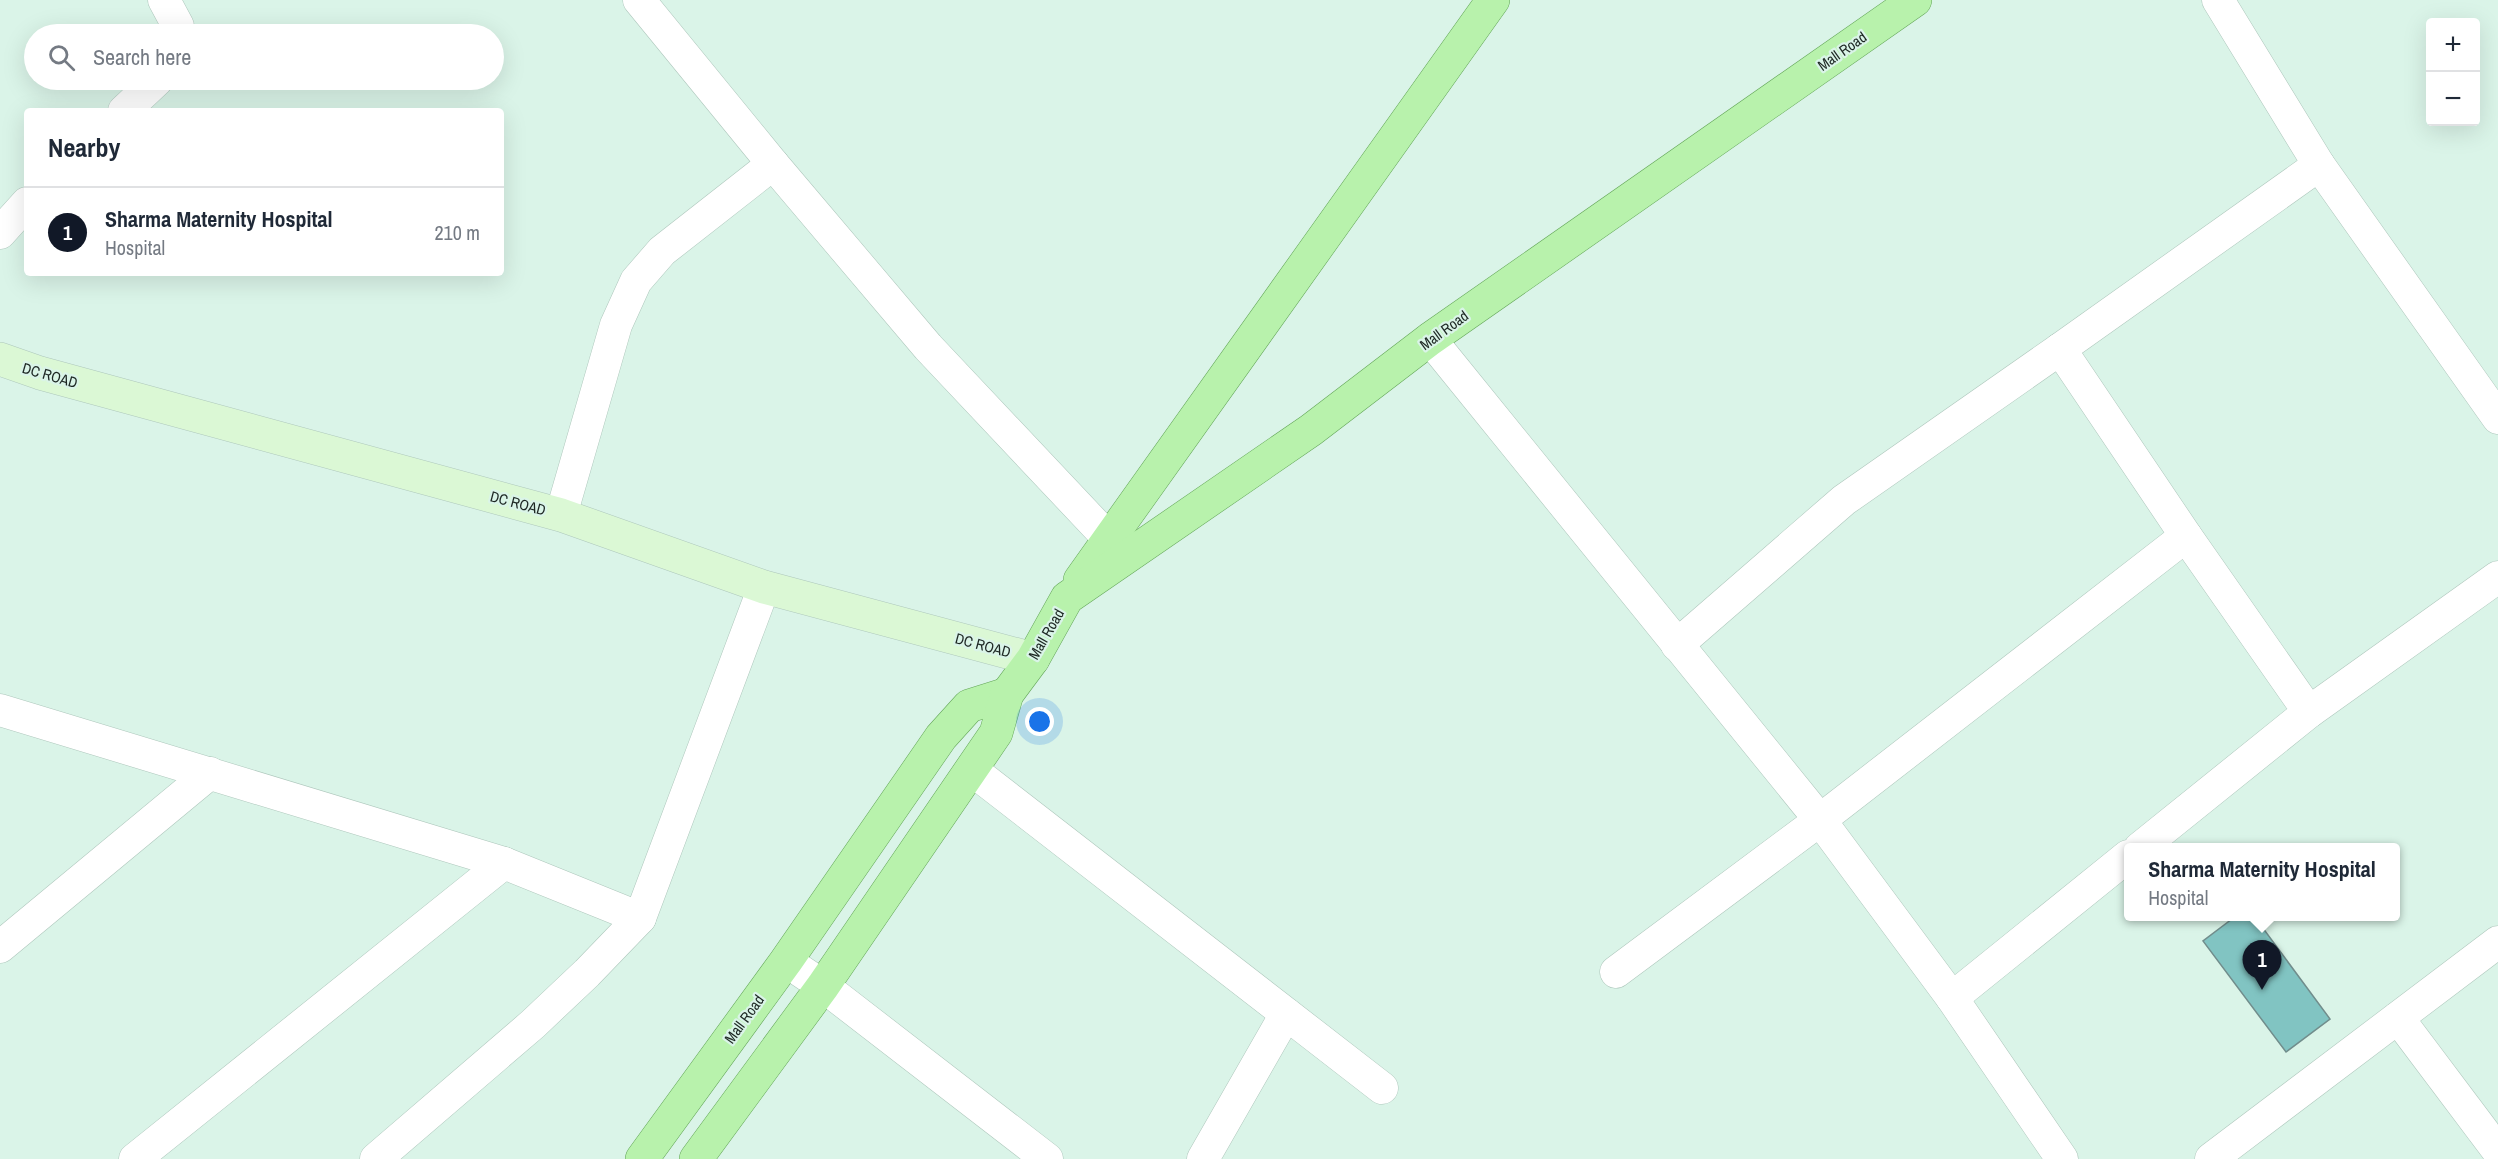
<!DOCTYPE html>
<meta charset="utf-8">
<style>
:root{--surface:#fff;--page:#f6f6f7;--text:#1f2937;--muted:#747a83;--line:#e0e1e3;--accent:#111827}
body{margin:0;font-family:"Archivo Narrow",sans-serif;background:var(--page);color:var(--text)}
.controls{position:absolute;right:18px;top:18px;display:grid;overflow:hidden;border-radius:6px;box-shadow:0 6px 24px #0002}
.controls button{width:54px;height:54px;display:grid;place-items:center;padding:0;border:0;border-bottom:2px solid var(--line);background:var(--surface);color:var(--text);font:30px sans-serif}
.you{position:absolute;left:1040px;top:722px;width:21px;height:21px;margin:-15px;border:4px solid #fff;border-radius:50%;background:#1a73e8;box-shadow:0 0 0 9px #1a73e833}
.badge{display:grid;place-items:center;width:39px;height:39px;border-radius:50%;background:var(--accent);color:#fff;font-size:20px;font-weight:700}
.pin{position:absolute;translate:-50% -50px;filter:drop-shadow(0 2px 3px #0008)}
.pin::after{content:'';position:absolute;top:32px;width:21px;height:18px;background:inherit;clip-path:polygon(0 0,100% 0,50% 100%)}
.popup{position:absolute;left:2124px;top:843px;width:276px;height:78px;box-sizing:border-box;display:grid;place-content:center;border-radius:6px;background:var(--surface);filter:drop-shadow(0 2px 4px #0005);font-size:20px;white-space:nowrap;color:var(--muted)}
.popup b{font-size:22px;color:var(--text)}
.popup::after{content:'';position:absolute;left:50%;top:100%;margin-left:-12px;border:12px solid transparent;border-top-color:var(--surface)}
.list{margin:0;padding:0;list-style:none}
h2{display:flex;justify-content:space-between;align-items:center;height:78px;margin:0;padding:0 24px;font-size:26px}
h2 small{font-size:20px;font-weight:400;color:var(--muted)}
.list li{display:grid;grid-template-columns:39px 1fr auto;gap:18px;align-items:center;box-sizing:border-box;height:90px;padding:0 24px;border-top:2px solid var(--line)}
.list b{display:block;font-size:22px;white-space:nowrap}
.list p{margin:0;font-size:20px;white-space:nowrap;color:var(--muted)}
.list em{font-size:20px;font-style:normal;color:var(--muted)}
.icon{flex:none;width:33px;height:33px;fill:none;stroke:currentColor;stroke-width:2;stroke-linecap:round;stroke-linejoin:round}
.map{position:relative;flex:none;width:2498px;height:1159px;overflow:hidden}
.search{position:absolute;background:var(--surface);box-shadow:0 6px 24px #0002;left:24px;top:24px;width:480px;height:66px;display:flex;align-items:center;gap:15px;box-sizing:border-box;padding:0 21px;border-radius:33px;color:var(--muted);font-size:22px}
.panel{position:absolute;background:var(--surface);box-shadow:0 6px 24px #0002;left:24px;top:108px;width:480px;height:168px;border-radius:6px}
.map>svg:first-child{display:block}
.building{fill:#81c4c2;stroke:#718d8c;stroke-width:1.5}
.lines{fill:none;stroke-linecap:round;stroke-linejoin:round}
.street-casing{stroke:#aec7bc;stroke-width:33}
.secondary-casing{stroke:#aec7bc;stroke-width:34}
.primary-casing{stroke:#63a558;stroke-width:34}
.street{stroke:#fff;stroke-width:32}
.secondary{stroke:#dbf8d5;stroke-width:33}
.primary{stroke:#b8f2ac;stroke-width:33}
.labels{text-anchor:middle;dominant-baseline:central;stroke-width:4.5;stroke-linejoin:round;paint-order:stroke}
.street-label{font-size:15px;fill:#1d2723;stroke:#daf4e8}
</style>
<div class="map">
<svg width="2498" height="1159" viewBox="0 0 2498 1159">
<rect width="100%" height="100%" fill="#daf4e8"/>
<path class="building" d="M2236,916h18l76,103 -44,33 -83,-111z"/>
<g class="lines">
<defs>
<g id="street">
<path d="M164,0l14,26v8"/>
<path d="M639,0l134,164 155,183 181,192"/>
<path d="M2218,0l101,165 179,253"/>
<path d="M124,111l33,-31"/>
<path d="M0,233l27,-30"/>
<path d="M1430,339l390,481 132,178 110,161"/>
<path d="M2060,349l126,187 123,176"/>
<path d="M561,515l55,-190 20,-44 26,-30 111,-87"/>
<path d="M1677,645l167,-145 216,-151 259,-184"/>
<path d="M0,710l504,153 136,55"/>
<path d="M972,770l410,318"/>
<path d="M2140,848l169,-136 189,-135"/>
<path d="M0,947l210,-174"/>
<path d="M786,961l37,25 224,173"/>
<path d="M1616,972l204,-152 366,-284"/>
<path d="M1952,998l176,-142"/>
<path d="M2398,1018l100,133"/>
<path d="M135,1159l369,-296"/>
<path d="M376,1159l157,-135 54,-51 53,-55 124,-331"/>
<path d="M1203,1159l83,-145"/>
<path d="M2211,1159l287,-217"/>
</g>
<path id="secondary" d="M0,359l40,14 521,142 203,72 269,72"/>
<g id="primary">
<path d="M1080,580l413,-580"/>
<path d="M642,1159l144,-198 155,-224 28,-31 38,-12"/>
<path d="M696,1159l127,-173 173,-253 11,-39 26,-35 34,-61 244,-168 119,-91 485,-339"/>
</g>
</defs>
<use href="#street" class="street-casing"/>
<use href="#secondary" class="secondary-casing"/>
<use href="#primary" class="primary-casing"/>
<use href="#street" class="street"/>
<use href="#secondary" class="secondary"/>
<use href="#primary" class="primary"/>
</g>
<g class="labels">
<g class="street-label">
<text transform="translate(1842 51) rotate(-35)">Mall Road</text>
<text transform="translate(1444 330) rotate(-36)">Mall Road</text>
<text transform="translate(50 375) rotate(16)">DC ROAD</text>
<text transform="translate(518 503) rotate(15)">DC ROAD</text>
<text transform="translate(1046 634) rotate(-60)">Mall Road</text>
<text transform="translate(983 645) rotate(15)">DC ROAD</text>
<text transform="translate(744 1019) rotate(-54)">Mall Road</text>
</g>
</g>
</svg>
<div class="controls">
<button>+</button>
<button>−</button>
</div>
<div class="you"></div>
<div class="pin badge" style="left:2262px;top:990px">1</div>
<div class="popup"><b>Sharma Maternity Hospital</b>Hospital</div>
<div class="search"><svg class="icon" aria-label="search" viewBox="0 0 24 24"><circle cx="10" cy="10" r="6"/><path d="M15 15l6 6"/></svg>Search here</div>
<section class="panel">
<h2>Nearby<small></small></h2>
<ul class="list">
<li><span class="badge">1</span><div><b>Sharma Maternity Hospital</b><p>Hospital</p></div><em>210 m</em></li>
</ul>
</section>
</div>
